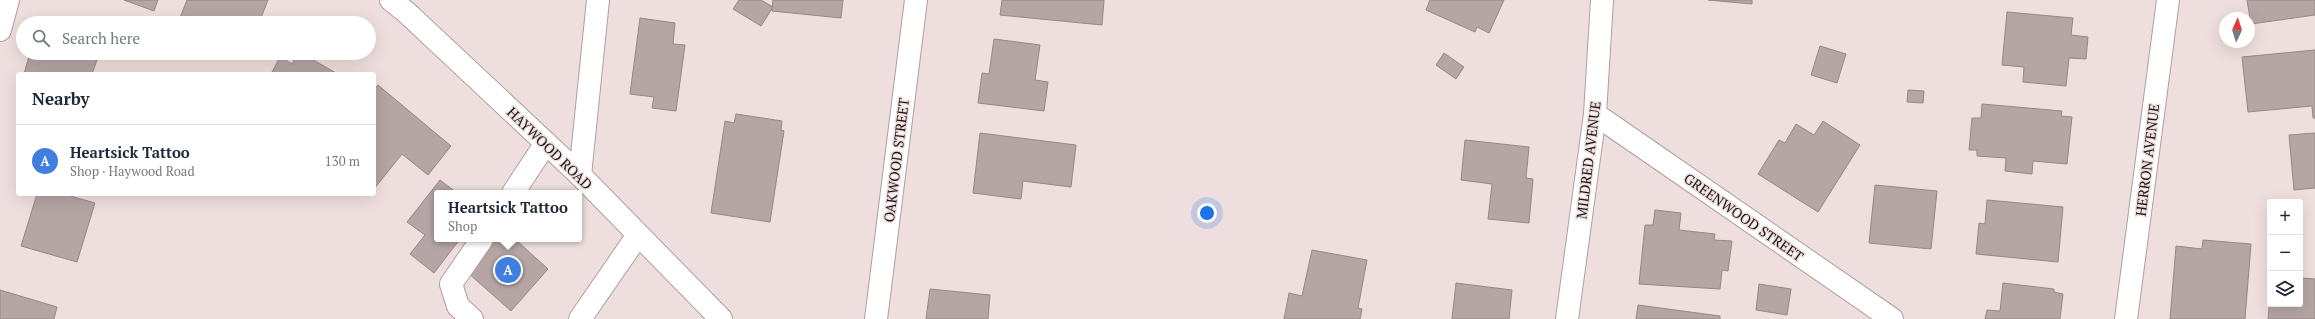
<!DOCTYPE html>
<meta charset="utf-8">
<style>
:root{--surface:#fff;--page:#f2f2f3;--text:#1f2937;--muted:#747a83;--line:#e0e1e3;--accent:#126267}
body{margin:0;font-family:"PT Serif",serif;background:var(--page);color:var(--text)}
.controls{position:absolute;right:12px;bottom:12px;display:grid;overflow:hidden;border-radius:4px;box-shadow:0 4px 16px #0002}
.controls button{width:36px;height:36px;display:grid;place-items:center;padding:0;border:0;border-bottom:1px solid var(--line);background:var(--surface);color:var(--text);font:20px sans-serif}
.compass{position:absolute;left:2219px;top:12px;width:36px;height:36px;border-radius:50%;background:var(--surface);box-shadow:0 4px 16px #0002;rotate:4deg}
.you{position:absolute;left:1207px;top:213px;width:14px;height:14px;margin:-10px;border:3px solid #fff;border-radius:50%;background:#1a73e8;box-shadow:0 0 0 6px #1a73e833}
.badge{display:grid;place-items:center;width:26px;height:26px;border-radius:50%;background:var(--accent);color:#fff;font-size:13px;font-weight:700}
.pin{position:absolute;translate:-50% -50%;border:2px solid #fff;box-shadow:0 1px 4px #0006}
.popup{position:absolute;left:434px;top:190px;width:148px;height:52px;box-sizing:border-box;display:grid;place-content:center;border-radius:4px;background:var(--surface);filter:drop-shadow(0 1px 3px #0005);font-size:13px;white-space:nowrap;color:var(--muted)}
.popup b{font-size:15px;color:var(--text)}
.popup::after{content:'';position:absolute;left:50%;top:100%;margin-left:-8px;border:8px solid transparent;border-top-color:var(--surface)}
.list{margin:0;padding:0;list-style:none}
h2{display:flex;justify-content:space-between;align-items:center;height:52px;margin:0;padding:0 16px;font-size:17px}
h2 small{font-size:13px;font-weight:400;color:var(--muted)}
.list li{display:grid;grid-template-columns:26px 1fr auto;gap:12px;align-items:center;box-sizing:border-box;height:72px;padding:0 16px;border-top:1px solid var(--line)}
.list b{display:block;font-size:15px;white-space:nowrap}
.list p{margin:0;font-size:13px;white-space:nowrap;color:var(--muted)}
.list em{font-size:13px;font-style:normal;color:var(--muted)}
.icon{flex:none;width:22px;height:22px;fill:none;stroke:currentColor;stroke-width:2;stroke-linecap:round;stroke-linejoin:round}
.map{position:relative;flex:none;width:2315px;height:319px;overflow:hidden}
.search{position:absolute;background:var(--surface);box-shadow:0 4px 16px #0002;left:16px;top:16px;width:360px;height:44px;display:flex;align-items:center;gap:10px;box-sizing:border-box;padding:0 14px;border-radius:22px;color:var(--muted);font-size:15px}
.panel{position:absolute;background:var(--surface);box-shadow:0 4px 16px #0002;left:16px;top:72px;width:360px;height:124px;border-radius:4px}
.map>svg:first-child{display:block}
.building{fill:#b5a5a5;stroke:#968786}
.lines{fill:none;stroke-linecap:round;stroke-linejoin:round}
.minor-casing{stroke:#af9f9f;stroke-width:24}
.major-casing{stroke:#af9f9f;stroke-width:24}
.minor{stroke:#fff;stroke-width:22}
.major{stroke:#fff;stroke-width:22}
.labels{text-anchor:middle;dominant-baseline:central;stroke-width:3;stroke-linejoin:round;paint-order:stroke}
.street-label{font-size:14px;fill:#191313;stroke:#efdede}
</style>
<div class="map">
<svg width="2315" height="319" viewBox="0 0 2315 319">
<rect width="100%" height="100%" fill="#efdede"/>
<g class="building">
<path d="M124,0h34l-4,11z"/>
<path d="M187,0h81l-9,23h-68l-11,-5z"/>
<path d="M739,0h22l12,7 -12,19 -28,-17z"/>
<path d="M773,0h70l-2,18 -69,-7z"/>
<path d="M1002,0h102l-2,25 -102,-10z"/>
<path d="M1430,0h74l-15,33 -12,-6 -2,5 -49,-22z"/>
<path d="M1708,0h44v4z"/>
<path d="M2247,0h68v15l-64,9z"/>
<path d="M2007,12l66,6 -2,17 17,2 -2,22 -17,-1 -3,28 -43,-4 1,-15 -22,-2z"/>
<path d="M640,18l35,5 -2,21 12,1 -9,66 -24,-3 2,-11 -24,-3z"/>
<path d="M994,39l46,6 -5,35 13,2 -4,29 -66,-8 4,-30 7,1z"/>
<path d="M1820,46l26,8 -9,29 -26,-8z"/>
<path d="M2315,50v68h-2l-1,-12 -64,6 -6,-55z"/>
<path d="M30,53h55l13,4 -6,17h-68z"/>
<path d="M218,53h19l-2,6z"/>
<path d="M298,53h3l35,20 -65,1 9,-17 12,7z"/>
<path d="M1444,53l20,14 -8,12 -20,-14z"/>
<path d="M378,85l73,61 -23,29 -26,-21 -28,35v-69l2,-2 -2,-2v-26z"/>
<path d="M1908,90l16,1 -1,12 -16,-1z"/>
<path d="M1982,104l80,7 -1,5 11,1 -5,47 -34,-3 -1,13 -27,-3 1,-13 -29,-2v-6h-8l3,-32h9z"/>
<path d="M736,114l46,7 -1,9 3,1 -14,91 -59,-9 14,-92 9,2z"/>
<path d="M1823,121l37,24 -42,67 -60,-38 21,-34 6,3 11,-19 18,11z"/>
<path d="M980,133l96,12 -5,42 -48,-6 -2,18 -48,-6z"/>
<path d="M2315,133v55l-21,2 -5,-55z"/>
<path d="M1465,140l64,7 -3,31 7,1 -4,44 -41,-4 4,-35 -31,-4z"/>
<path d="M440,180l17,13h-20v46h23l-26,34 -24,-19 15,-19 -18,-13z"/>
<path d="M1875,185l62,6 -6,58 -62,-6z"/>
<path d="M37,194h26l32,9 -18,59 -56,-16z"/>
<path d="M1987,200l76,7 -5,55 -82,-8 3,-31 6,1z"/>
<path d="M1655,210l26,3 -2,17 36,4 -1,6 18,1 -4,30 -6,-1 -2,19 -81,-5 6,-59h8z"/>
<path d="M496,239h19l33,30 -37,42 -44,-39z"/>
<path d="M2203,240l48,4 -6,75h-75l6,-73 26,3z"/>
<path d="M1312,250l55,10 -9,48 4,1 -2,10h-76l5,-26 13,3z"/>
<path d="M2300,278l15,1v40h-47l2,-22v7h30z"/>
<path d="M1456,283l56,7 -3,29h-57z"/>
<path d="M2003,283l51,6v3l9,2 -3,25h-75l2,-9 13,1z"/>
<path d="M1759,284l32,5 -4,26 -31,-5z"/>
<path d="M930,289l60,6 -2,24h-62z"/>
<path d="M0,290l57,17 -3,12h-54z"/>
<path d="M1638,305l82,11v3h-84z"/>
</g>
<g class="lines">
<defs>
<g id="minor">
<path d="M0,30l8,-30"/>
<path d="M1595,114l297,205"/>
<path d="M580,175l18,-175"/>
<path d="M513,193l33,-50"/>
<path d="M472,319l-14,-13 -7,-22 31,-45"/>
<path d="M580,319l58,-84"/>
<path d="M876,319l40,-319"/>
<path d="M1567,319l28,-205 7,-114"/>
<path d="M2126,319l42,-319"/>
</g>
<path id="major" d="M391,0l15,12 174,163 141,144"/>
</defs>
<use href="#minor" class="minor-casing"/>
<use href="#major" class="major-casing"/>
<use href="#minor" class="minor"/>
<use href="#major" class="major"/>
</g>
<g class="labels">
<g class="street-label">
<text transform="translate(550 148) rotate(44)">HAYWOOD ROAD</text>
<text transform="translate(896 160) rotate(-83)">OAKWOOD STREET</text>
<text transform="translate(1588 160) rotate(-83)">MILDRED AVENUE</text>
<text transform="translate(2147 160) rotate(-83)">HERRON AVENUE</text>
<text transform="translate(1744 217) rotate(35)">GREENWOOD STREET</text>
</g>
</g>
</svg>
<div class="controls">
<button>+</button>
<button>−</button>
<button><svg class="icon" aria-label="layers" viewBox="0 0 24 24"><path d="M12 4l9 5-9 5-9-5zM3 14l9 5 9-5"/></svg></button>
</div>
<svg class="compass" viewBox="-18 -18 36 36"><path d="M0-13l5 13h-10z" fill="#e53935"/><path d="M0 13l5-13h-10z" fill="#747a83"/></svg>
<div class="you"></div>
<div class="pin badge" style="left:508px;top:270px;background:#3f7fe0">A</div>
<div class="popup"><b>Heartsick Tattoo</b>Shop</div>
<div class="search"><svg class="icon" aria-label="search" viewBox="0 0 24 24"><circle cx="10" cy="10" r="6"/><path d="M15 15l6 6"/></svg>Search here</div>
<section class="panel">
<h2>Nearby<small></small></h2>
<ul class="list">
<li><span class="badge" style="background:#3f7fe0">A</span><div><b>Heartsick Tattoo</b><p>Shop · Haywood Road</p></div><em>130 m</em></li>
</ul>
</section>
</div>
